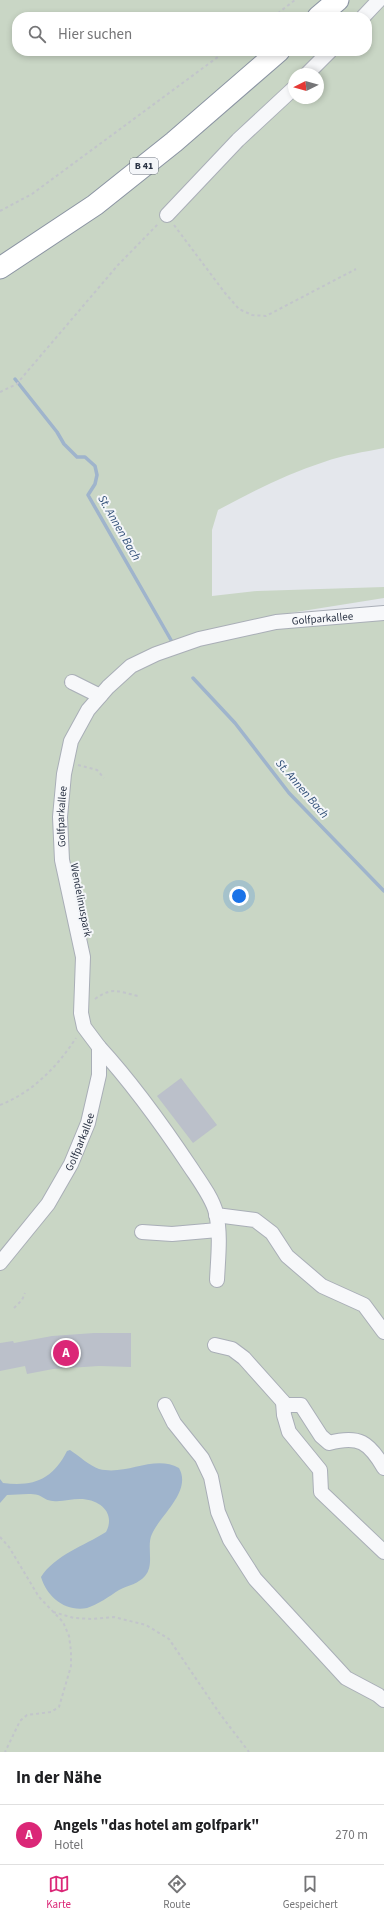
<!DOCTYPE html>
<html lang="de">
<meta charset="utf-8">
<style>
:root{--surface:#fff;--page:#f2f2f2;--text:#202124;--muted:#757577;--line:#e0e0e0;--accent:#db2777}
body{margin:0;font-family:"Source Sans 3",sans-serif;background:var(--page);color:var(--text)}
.compass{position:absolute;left:288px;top:68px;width:36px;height:36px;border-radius:50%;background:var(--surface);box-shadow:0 2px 6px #0003;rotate:265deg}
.you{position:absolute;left:239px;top:896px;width:14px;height:14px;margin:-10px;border:3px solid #fff;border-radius:50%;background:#1a73e8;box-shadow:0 0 0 6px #1a73e833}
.badge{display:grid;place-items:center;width:26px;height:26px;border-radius:50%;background:var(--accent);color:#fff;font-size:13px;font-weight:700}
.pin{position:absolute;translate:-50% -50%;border:2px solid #fff;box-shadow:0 1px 4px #0006}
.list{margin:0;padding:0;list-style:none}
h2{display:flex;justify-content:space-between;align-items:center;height:52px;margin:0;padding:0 16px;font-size:17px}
h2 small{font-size:13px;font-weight:400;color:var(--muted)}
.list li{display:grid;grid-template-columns:26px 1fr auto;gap:12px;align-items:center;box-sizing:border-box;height:60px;padding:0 16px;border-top:1px solid var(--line)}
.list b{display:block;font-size:15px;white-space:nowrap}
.list p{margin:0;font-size:13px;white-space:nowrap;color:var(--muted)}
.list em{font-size:13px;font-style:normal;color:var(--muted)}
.icon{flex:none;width:22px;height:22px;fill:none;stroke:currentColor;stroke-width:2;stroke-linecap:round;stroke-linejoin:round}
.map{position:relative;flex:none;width:384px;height:1752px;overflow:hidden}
.search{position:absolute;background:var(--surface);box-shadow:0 2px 6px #0003;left:12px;right:12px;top:12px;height:44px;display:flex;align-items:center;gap:10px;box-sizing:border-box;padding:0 14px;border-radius:16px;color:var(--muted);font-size:15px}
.sheet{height:112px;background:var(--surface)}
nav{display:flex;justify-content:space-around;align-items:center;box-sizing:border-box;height:56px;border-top:1px solid var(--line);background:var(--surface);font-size:11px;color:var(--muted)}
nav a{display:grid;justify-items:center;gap:2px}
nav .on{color:var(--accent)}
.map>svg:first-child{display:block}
.green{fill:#c9d6c5;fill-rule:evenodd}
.water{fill:#9fb4cc}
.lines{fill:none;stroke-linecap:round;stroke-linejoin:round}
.stream{stroke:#9fb4cc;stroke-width:3.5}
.building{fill:#bbc0ca}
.minor-casing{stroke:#a9aeb7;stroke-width:16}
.highway-casing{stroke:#8b94a3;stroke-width:23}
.path{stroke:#c2c5cb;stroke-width:2;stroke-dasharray:3 3;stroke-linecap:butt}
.minor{stroke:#f7f8fa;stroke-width:14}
.highway{stroke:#fff;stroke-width:21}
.labels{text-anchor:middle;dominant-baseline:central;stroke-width:4;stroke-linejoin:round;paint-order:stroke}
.shield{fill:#f4f6f9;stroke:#676e7b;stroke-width:1}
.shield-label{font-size:10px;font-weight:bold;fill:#2b3445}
.street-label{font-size:11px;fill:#2b3445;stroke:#f4f6f9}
.water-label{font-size:12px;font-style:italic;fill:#34527a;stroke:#f4f6f9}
</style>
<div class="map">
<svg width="384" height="1752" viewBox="0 0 384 1752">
<rect width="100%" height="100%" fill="#e4e7ec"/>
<path class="green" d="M0,0h384v448c-20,4 -41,7 -60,14 -37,12 -71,29 -106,48l-6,20v66l45,-5 127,-4v11l-94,15 94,-6v1145h-384zM17,17h350v34h-350zM294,74h24v24h-24z"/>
<path class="water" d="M70,1450c9,6 20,16 29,19 28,7 55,-15 80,-1 13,23 -18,46 -27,66 -6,12 3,31 -7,42 -7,8 -16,9 -26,14 -9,6 -22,15 -32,18 -22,4 -40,-11 -46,-31 14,-22 43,-31 65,-45 10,-19 -6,-33 -26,-33 -9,0 -18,3 -27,2 -6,0 -10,-4 -15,-6 -9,-2 -21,0 -31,0l-7,8v-24l3,4c31,4 50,-4 64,-32z"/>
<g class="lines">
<g class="stream">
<path d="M15,379l42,53 7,12 13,13h8l10,9 2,9 -2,9 -7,11 83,145"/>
<path d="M193,678l42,45 54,70 95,98"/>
</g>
</g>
<g class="building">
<path d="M181,1078l36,47 -24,18 -36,-47z"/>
<path d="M94,1333h37v34l-32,-1 -46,3 -26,5 -2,-8 -25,5v-28l13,-2 1,2 38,-7z"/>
</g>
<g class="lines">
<defs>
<g id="minor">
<path d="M363,17l16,-17"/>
<path d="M307,74l23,-23"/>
<path d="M167,215l71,-75 56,-52"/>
<path d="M72,682l28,14"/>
<path d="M99,1047c35,38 64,79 92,121 8,12 22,31 25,45 5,22 2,45 1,67"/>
<path d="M216,1215l39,5 17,13 15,23 35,30 42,19 20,27"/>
<path d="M142,1232l30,2 46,-4"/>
<path id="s1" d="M0,1263l48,-59 23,-40 17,-41 11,-48v-28l-15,-20 -3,-14 2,-56 -21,-97 -2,-43 4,-43 7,-33 17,-31 20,-23 23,-21 25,-12 43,-15 77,-17 108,-9"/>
<path d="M215,1345l17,4 12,9 42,47h15l20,31 8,7c30,-8 40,-1 55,25"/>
<path d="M283,1402l1,13 5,17 31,38 1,22 63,60"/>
<path d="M165,1405l9,18 28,35 9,19 7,35 12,28 25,39 91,99 32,17 6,5"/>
</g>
<g id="highway">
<path d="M318,17l20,-17"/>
<path d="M0,268l95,-63 79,-63 105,-91"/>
</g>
</defs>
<use href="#minor" class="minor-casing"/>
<use href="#highway" class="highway-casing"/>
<g class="path">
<path d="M273,17l22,-17"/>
<path d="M0,211l32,-17 194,-143"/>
<path d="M174,225l51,68 14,16 13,6 14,1 90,-47"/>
<path d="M0,392l17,-8 3,-4 98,-115 41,-42"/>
<path d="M78,765l19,5 7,8"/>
<path d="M95,999c18,-13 24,-7 43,-3"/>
<path d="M0,1105c33,-13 57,-38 76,-67"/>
<path d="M14,1308l8,-8 3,-7"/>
<path d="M0,1537l9,10 30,50 24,25 6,14 2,15v15l-12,41 -8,5 -24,3 -7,6 -15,31"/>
<path d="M53,1612l21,6 18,1 22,-2 32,8 23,14 51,75 29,38"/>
</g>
<use href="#minor" class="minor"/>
<use href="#highway" class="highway"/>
</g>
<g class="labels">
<rect class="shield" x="130" y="158" width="28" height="16" rx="3"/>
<g class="shield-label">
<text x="144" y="166">B 41</text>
</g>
<g class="street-label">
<text stroke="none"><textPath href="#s1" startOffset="854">Golfparkallee</textPath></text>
<text stroke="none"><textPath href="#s1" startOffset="482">Golfparkallee</textPath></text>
<text transform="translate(81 900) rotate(79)">Wendelinuspark</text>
<text stroke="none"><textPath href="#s1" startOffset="146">Golfparkallee</textPath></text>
</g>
<g class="water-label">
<text transform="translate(119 528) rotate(60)">St. Annen Bach</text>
<text transform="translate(302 789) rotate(49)">St. Annen Bach</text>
</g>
</g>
</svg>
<svg class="compass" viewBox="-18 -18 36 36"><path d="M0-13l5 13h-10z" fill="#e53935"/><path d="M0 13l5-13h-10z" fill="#757577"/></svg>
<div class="you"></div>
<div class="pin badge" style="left:66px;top:1353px">A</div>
<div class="search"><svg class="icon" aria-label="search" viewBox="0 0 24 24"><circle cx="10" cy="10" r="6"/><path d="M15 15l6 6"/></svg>Hier suchen</div>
</div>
<section class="sheet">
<h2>In der Nähe<small></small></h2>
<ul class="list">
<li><span class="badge">A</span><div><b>Angels &quot;das hotel am golfpark&quot;</b><p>Hotel</p></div><em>270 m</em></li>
</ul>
</section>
<nav>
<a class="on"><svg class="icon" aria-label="map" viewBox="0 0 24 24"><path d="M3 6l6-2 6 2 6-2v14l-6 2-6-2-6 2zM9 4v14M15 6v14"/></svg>Karte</a>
<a><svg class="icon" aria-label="directions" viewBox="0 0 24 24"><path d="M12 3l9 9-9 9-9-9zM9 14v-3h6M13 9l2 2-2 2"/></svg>Route</a>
<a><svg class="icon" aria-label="saved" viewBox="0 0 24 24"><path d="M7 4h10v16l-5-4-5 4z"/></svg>Gespeichert</a>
</nav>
